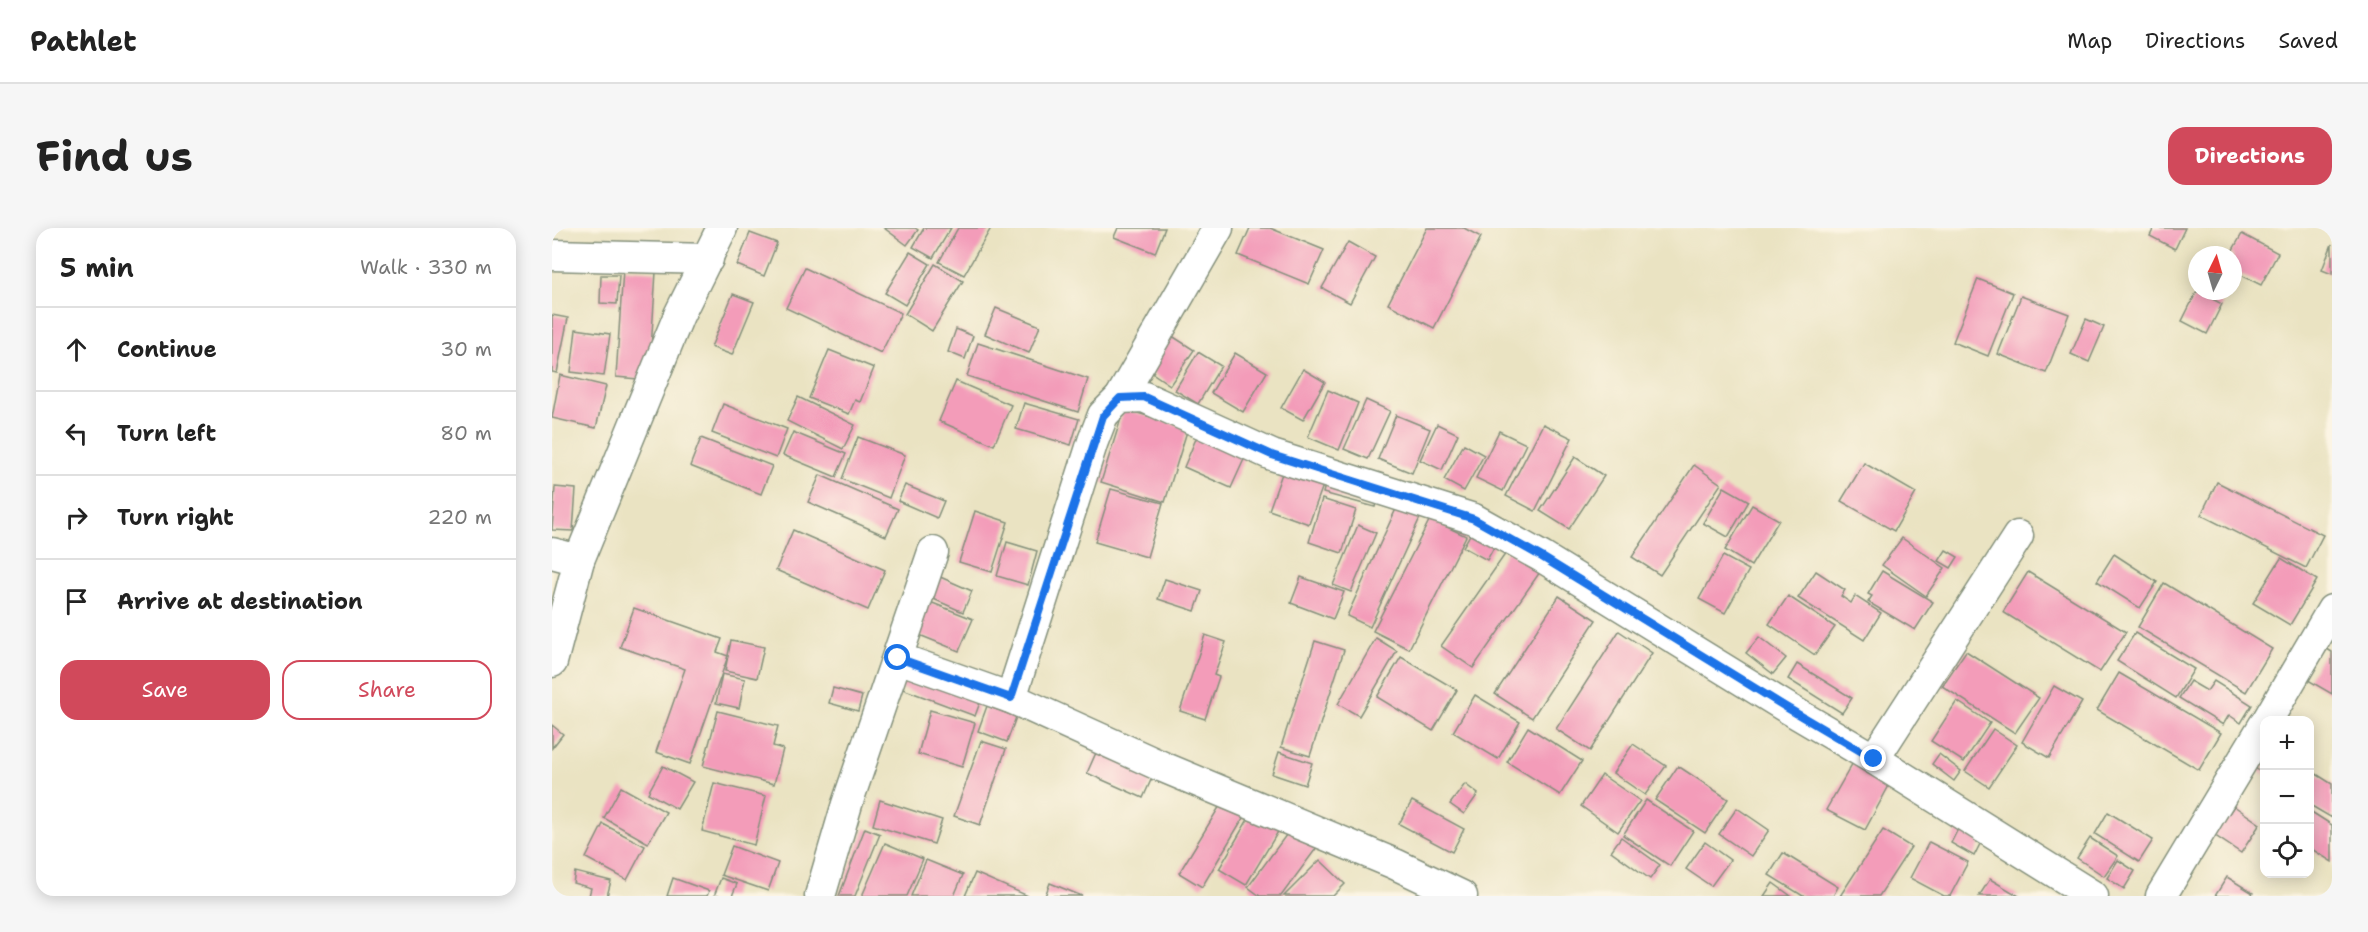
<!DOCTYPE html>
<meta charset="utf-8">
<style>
:root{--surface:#fff;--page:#f6f6f6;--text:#222;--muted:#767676;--line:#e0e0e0;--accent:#d1495b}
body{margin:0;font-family:"Shantell Sans",sans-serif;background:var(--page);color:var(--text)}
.controls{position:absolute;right:18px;bottom:18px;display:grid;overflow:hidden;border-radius:12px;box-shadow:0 3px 15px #0003}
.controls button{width:54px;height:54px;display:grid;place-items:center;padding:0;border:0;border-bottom:2px solid var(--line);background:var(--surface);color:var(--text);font:30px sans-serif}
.compass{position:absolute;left:1636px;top:18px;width:54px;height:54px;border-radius:50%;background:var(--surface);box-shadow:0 3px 15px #0003;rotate:5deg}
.stop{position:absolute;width:18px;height:18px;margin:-14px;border:4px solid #1a73e8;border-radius:50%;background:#fff}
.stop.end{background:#1a73e8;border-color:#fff;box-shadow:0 2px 6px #0008}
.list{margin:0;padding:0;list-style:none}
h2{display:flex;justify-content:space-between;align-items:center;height:78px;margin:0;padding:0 24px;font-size:26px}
h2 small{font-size:20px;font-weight:400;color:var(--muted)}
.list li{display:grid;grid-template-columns:39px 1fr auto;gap:18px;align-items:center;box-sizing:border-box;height:84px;padding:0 24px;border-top:2px solid var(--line)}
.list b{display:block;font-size:22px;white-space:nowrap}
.list em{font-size:20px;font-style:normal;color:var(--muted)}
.actions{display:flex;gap:12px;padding:18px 24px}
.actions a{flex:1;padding:14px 0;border:2px solid var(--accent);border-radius:18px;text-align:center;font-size:21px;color:var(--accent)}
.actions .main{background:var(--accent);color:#fff}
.icon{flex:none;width:33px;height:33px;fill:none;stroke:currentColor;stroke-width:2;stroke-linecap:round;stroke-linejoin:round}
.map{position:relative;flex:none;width:1780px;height:668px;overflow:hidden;border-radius:18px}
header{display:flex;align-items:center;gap:36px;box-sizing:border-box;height:84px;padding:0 30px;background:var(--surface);border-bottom:2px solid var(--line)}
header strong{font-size:28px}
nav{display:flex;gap:33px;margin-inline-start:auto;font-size:21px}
.intro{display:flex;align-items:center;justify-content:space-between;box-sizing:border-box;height:144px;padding:0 36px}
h1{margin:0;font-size:42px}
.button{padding:15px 27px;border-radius:18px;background:var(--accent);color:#fff;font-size:21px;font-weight:700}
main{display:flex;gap:36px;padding:0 36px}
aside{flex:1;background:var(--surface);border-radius:18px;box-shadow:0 3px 15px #0003}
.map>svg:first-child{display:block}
.building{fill:#f39cb9}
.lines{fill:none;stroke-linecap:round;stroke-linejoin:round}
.minor-casing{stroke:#84907b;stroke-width:33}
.minor{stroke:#fff;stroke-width:30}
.route{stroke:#1a73e8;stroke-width:8}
</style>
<header>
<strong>Pathlet</strong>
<nav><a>Map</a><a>Directions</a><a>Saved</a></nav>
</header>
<div class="intro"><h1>Find us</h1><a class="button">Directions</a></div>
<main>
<aside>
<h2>5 min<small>Walk · 330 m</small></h2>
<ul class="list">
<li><svg class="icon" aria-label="ahead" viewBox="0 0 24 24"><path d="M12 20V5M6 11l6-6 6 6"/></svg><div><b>Continue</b></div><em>30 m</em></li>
<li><svg class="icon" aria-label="left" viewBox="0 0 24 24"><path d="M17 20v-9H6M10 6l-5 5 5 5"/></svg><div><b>Turn left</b></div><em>80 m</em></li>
<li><svg class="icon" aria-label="right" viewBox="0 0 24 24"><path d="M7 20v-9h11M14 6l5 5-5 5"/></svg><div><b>Turn right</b></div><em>220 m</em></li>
<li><svg class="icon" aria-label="arrive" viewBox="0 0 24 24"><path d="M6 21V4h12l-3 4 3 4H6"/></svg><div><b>Arrive at destination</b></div></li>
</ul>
<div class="actions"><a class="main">Save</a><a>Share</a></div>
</aside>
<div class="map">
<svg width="1780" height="668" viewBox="0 0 1780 668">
<rect width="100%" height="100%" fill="#fcf5e5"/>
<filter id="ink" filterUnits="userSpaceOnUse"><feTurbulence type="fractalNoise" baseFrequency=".0167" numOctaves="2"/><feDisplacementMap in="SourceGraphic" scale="12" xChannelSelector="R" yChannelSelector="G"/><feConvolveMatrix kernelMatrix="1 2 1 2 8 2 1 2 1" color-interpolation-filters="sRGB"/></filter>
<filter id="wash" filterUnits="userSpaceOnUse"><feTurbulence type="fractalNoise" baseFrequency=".008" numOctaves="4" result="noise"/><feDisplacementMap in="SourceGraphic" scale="24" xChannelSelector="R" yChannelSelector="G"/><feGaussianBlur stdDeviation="1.35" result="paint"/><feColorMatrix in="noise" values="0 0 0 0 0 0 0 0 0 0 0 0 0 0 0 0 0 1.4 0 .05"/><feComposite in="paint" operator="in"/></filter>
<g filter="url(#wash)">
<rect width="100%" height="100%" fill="#eae3c2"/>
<g id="blocks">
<g class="building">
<path d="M332,0h31l3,2 -11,15z"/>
<path d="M372,0h27l-18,30 -20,-11z"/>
<path d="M406,0h33l-27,47 -25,-13z"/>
<path d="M566,0h47l-10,25 -41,-16z"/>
<path d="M698,0h20l54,22 -15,34 -71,-29z"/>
<path d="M875,0h37l17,9 -47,91 -46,-24z"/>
<path d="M1602,0h31l-10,21 -25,-13z"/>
<path d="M198,5l27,10 -13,33 -27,-11z"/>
<path d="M1690,6l36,19 -17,32 -28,-14v-16h-3z"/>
<path d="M796,14l27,15 -25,46 -28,-15z"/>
<path d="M1780,16v30l-10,-4z"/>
<path d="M358,24l20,12 -25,41 -20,-12z"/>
<path d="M383,36l28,17 -31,50 -27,-17z"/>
<path d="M253,40l96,45 -20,40 -95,-45z"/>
<path d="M71,41l33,3 -7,108 -33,-3z"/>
<path d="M49,47h18l-2,29 -17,-1z"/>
<path d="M1426,51l35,14 -25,63 -35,-14z"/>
<path d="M1645,63l25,13 -15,30 -25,-13z"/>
<path d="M181,66l21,8 -22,53 -21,-8z"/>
<path d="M1469,68l48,18 -23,59 -48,-19z"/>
<path d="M444,80l44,18 -11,27 -44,-19z"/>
<path d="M0,87l16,3 -11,55 -5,-1z"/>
<path d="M1534,91l18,8 -15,35 -18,-8z"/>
<path d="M24,101l34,5 -6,42 -33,-4z"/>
<path d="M404,101l17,7 -8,23 -17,-7z"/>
<path d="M614,104l28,18 -24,35 -28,-19z"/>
<path d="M426,115l110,36 -10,33 -111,-36z"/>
<path d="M277,122l45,18 -14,34 -5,-2 -6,14 -40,-16z"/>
<path d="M646,124l23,14 -23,38 -23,-14z"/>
<path d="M683,125l32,19 -24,40 -32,-19z"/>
<path d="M751,141l22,13 -22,38 -22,-12z"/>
<path d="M8,147l46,11 -10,42 -44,-10z"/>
<path d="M404,153l55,24 -17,40 -55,-24z"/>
<path d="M776,162l30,13 -19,47 -31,-13z"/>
<path d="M246,169l57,28 -12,24 -56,-28z"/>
<path d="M814,172l24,11 -22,48 -24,-10z"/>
<path d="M472,175l55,16 -8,26 -55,-16z"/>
<path d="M171,176l64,25 -11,29 -64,-25z"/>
<path d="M572,181l64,19 -23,74 -64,-20z"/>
<path d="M844,187l34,14 -18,44 -34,-14z"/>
<path d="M885,196l21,10 -16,36 -22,-10z"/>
<path d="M991,196l29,14 -37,73 -29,-15z"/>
<path d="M947,203l27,13 -23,47 -27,-13z"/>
<path d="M241,204l53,22 -10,23 -53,-22z"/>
<path d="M646,206l48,21 -15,33 -47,-21z"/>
<path d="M306,209l47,18 -16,43 -47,-19z"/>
<path d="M149,210l71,28 -11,28 -71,-28z"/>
<path d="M912,216l20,11 -20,36 -20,-11z"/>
<path d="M1023,229l29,19 -35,53 -29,-18z"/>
<path d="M1312,235l52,30 -22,38 -53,-30z"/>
<path d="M733,237l40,15 -16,44 -40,-14z"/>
<path d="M1142,237l27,19 -61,91 -28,-18z"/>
<path d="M268,247l78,34 -12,27 -78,-34z"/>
<path d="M774,253l52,14 -3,12 -52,-14z"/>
<path d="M1665,254l106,53 -17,33 -105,-53z"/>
<path d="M353,257l39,16 -7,17 -39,-17z"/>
<path d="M3,259l21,2 -3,42 -21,-1z"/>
<path d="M1172,259l25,14 -21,36 -25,-14z"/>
<path d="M559,261l52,14 -16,54 -52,-15z"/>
<path d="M849,270l23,11 -54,118 -23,-11z"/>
<path d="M770,271l34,11 -14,43 -33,-11z"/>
<path d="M1200,277l27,15 -28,46 -26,-16z"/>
<path d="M423,283l33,11 -16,50 -33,-10z"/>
<path d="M878,291l36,17 -57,113 -36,-18z"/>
<path d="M806,297l18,8 -25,59 -18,-7z"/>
<path d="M241,302l92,40 -17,40 -92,-40z"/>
<path d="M919,305l24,12 -8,15 -24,-13z"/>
<path d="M1350,310l43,30 -19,28 -44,-31z"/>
<path d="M455,314l30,9 -9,34 -31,-9z"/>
<path d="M956,322l32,22 -67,96 -32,-22z"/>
<path d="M1394,322l12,7 -7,11 -12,-7z"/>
<path d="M1562,326l43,28 -17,26 -43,-27z"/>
<path d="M1171,328l26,14 -24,43 -26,-14z"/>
<path d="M1729,330l36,22 -27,45 -37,-22z"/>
<path d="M1264,343l29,19 -4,6 10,7 4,-7 26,17 -17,27 -66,-42z"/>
<path d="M1330,343l51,31 -18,28 -47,-28 4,-6 -4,-2z"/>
<path d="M1476,344l98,60 -26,40 -97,-60z"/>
<path d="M386,348l34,15 -9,21 -34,-15z"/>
<path d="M749,349l43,15 -11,27 -42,-16z"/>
<path d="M613,351l37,12 -7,20 -37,-12z"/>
<path d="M1612,355l108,66 -26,43 -108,-65z"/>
<path d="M1007,368l37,24 -64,98 -37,-24z"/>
<path d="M1236,368l47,31 -20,28 -46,-31z"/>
<path d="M373,372l48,19 -14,32 -47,-19z"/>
<path d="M82,380l88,31 -5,13 11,4 -38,108 -34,-12 29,-83 -65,-22z"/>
<path d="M1067,403l33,22 -62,98 -34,-22z"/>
<path d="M1583,405l59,36 -18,29 -59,-37z"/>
<path d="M653,407l21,7 -12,33 5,2 -14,42 -25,-8z"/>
<path d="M1207,409l27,21 -13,16 -27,-21z"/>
<path d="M824,410l21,13 -38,65 -21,-12z"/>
<path d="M179,412l33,7 -7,31 -32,-7z"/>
<path d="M763,413l29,9 -34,106 -29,-9z"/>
<path d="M1775,421l5,3v42l-24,-14z"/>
<path d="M1414,423l73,47 -24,35 -73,-47z"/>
<path d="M849,429l56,33 -24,41 -56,-34z"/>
<path d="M1245,436l55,34 -10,15 -54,-34z"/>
<path d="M356,442l74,27 -7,19 -75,-28z"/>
<path d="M1567,445l102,60 -22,37 -102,-60z"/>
<path d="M170,446l23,5 -6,29 -23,-5z"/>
<path d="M1638,453l17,10 7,-10 38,24 -11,18 -12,-8 -6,10 -44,-27z"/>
<path d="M1502,458l28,16 -33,56 -27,-16z"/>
<path d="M281,460l29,8 -4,15 -29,-8z"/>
<path d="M923,467l45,27 -22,37 -45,-27z"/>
<path d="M1405,473l33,22 -26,39 -33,-21z"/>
<path d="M435,478l29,11 -9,25 -29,-11z"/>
<path d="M378,482l45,13 -13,44 -44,-13z"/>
<path d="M166,483l60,15 -5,20 10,3 -9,35 -71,-18z"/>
<path d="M0,497l11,9 -11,14z"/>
<path d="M976,499l54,34 -22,34 -53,-33z"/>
<path d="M1441,501l24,16 -28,42 -24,-16z"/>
<path d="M429,513l25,8 -26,76 -26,-9z"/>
<path d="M1081,516l33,22 -21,29 -32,-22z"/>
<path d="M547,518l56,25 -12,27 -56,-25z"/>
<path d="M1712,523v24l-11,-9z"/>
<path d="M727,524l33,11 -7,22 -33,-11z"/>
<path d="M1387,526l22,17 -7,10 -22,-17z"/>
<path d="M1303,531l37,21 -27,50 -39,-20z"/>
<path d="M111,538l30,16 -16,27 -29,-16z"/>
<path d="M1126,538l50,33 -23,34 -50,-33z"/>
<path d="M1758,542l22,14v34l-22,-13z"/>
<path d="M1050,547l38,26 -22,31 -37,-26z"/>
<path d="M162,555l52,13 -12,49 -52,-14z"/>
<path d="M913,556l13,10 -14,20 -14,-10z"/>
<path d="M69,559l45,25 -18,31 -44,-25z"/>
<path d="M672,571l22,14 -44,74 -23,-14z"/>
<path d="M328,572l62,20 -8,24 -61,-19z"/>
<path d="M1094,572l47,31 -23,35 -47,-31z"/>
<path d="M860,573l52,28 -12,23 -53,-28z"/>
<path d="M1682,578l26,18 -19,29 -27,-18z"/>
<path d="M1185,580l32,22 -18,26 -32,-22z"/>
<path d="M702,581l28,16 -36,60 -27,-16z"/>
<path d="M1758,583l22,14v37l-22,-14z"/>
<path d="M1556,584l45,28 -14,22 -44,-28z"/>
<path d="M51,596l42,22 -18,34 -41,-22z"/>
<path d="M740,599l26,19 -37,50h-21l-12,-9z"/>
<path d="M313,600l15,6 -25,62h-16z"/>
<path d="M1406,601l23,13 -7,14 -23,-13z"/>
<path d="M1331,602l28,17 -32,49h-39z"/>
<path d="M1069,609l39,28 -10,14 -39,-28z"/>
<path d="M1538,610l28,18 -14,20 -27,-18z"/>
<path d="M1153,614l25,18 -19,26 -25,-17z"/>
<path d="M1377,614l39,20 -18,34h-6l-34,-18z"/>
<path d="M333,615l38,16 -16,37h-45z"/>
<path d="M180,618l46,17 -10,28 -47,-16z"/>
<path d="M1231,625l55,34 -5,9h-30l-34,-21z"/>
<path d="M374,632l37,15 -9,21h-43z"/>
<path d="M768,632l25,24 -12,12h-49z"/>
<path d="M1566,632l17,11 -11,18 -17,-11z"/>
<path d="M23,644l36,9 -4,15h-18l2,-8 -18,-5z"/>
<path d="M423,645l53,23h-63z"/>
<path d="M1675,649l26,16 -2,3h-36z"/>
<path d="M121,650l36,13 -2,5h-40z"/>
<path d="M169,650l16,6 -5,12h-18z"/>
<path d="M1438,651l29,17h-40z"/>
<path d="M498,655l32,13h-37z"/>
<path d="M1221,655l18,13h-27z"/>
</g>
</g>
</g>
<g filter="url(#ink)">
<use href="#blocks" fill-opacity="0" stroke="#84907b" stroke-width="1.5"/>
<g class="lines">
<defs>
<g id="minor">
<path d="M0,27l156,4"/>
<path d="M568,170l98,-170"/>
<path d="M0,325l27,7"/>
<path d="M346,430l113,40 152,69 232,97 67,32"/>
<path d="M0,434l27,-102 100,-245 43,-87"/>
<path d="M459,470l82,-257 10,-26 17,-17 24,-1 128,58 202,64 68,38 242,149 90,53 219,137"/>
<path d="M1715,493l65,-111"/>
<path d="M1322,531l144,-223"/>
<path d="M268,668l27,-92 86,-252"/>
<path d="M1609,668l103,-171"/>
</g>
</defs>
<use href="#minor" class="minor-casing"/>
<use href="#minor" class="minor"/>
</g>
</g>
<g class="lines" filter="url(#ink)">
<path class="route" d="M346,430l113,40 92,-282 17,-18 24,-1 128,58 202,64 68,38 242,149 90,53"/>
</g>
</svg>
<div class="controls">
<button>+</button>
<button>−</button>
<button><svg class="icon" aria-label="locate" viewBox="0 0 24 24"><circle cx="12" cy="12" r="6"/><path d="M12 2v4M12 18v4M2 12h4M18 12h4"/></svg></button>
</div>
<svg class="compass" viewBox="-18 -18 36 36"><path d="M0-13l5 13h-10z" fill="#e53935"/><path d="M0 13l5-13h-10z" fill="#767676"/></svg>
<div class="stop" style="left:346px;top:430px"></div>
<div class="stop end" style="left:1322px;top:531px"></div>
</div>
</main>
